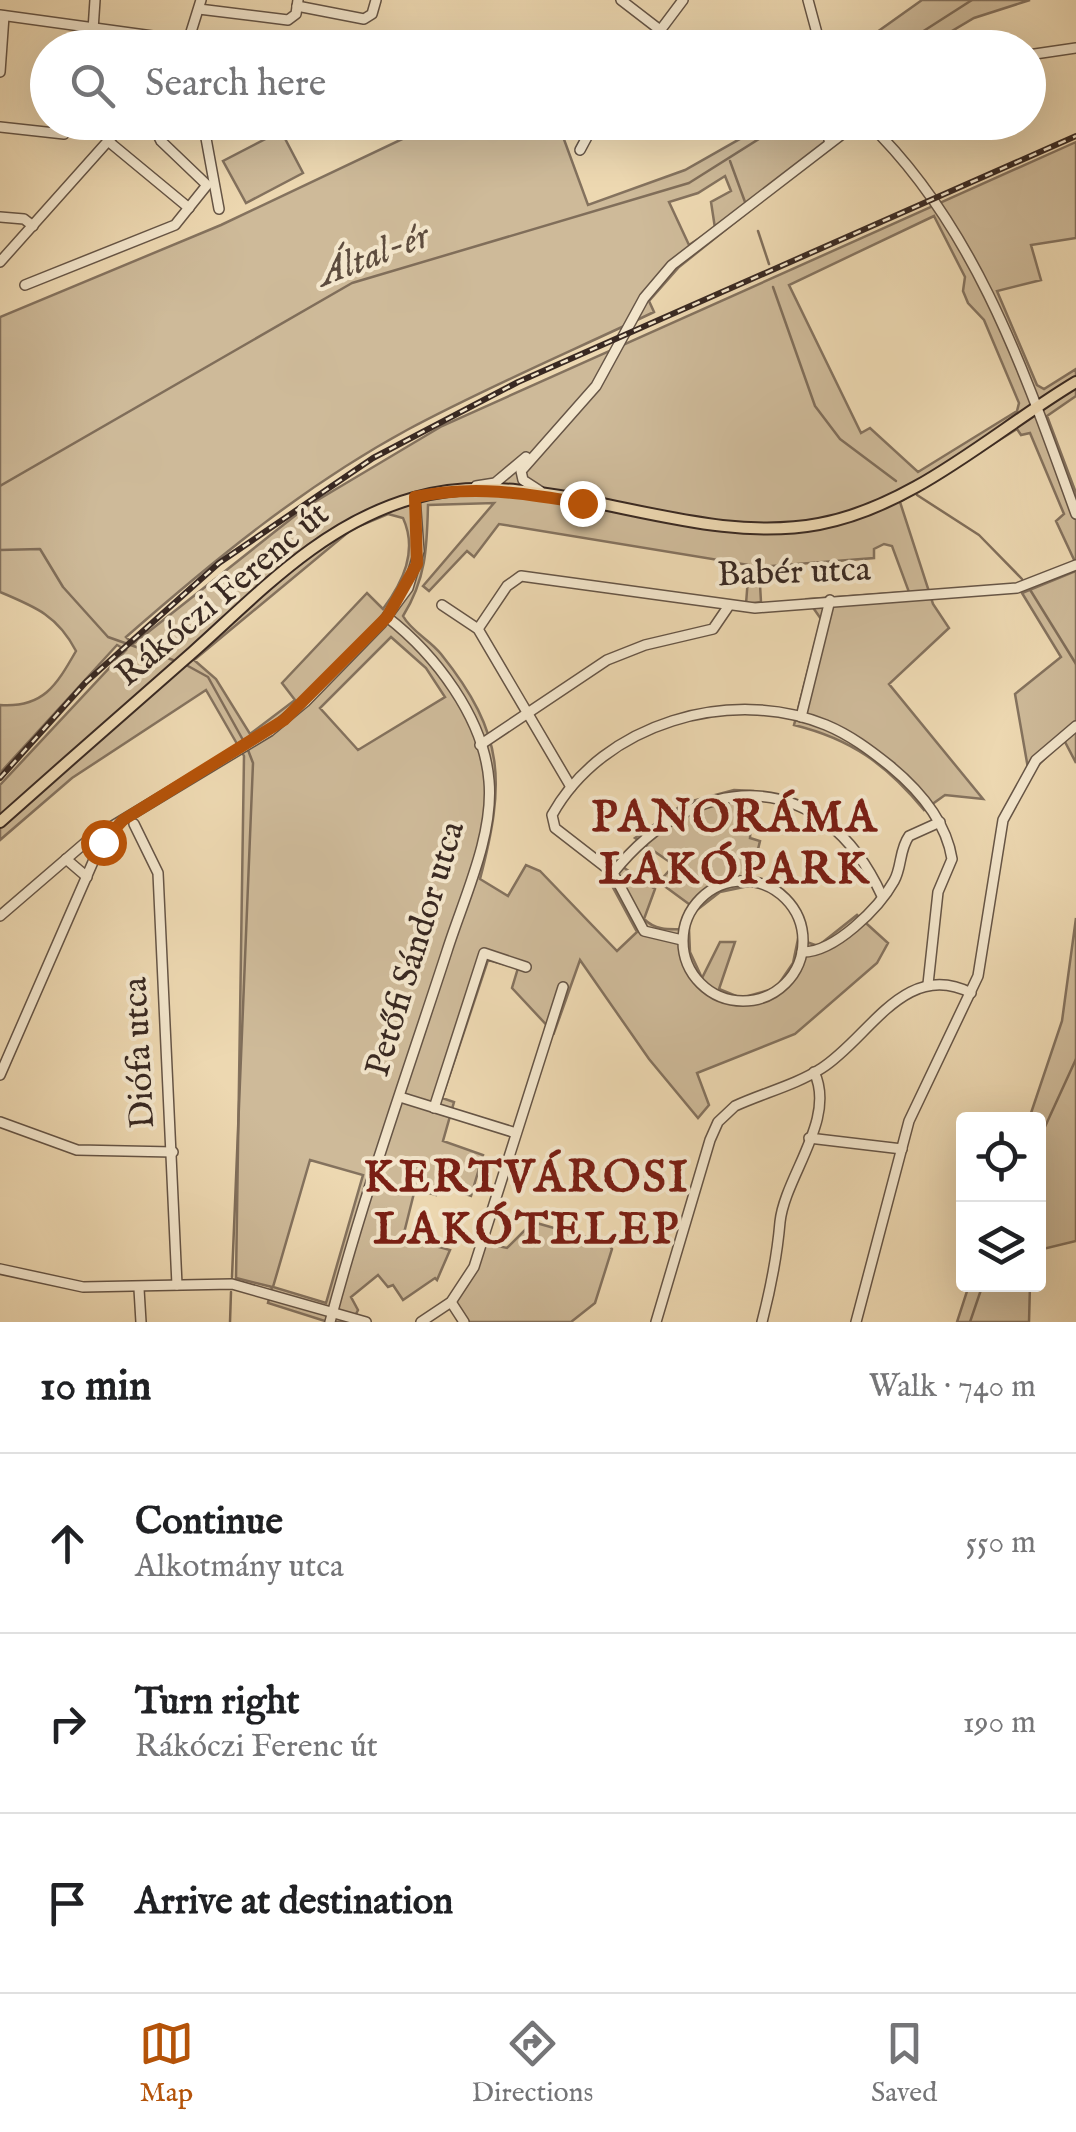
<!DOCTYPE html>
<meta charset="utf-8">
<style>
:root{--surface:#fff;--page:#f2f2f2;--text:#202124;--muted:#757577;--line:#e0e0e0;--accent:#b45309}
body{margin:0;font-family:"IM FELL English",serif;background:var(--page);color:var(--text)}
.controls{position:absolute;right:30px;bottom:30px;display:grid;overflow:hidden;border-radius:10px;box-shadow:0 10px 40px #0002}
.controls button{width:90px;height:90px;display:grid;place-items:center;padding:0;border:0;border-bottom:2px solid var(--line);background:var(--surface);color:var(--text);font:50px sans-serif}
.stop{position:absolute;width:30px;height:30px;margin:-22px;border:8px solid #b45309;border-radius:50%;background:#fff}
.stop.end{background:#b45309;border-color:#fff;box-shadow:0 2px 10px #0008}
.list{margin:0;padding:0;list-style:none}
h2{display:flex;justify-content:space-between;align-items:center;height:130px;margin:0;padding:0 40px;font-size:42px}
h2 small{font-size:32px;font-weight:400;color:var(--muted)}
.list li{display:grid;grid-template-columns:65px 1fr auto;gap:30px;align-items:center;box-sizing:border-box;height:180px;padding:0 40px;border-top:2px solid var(--line)}
.list b{display:block;font-size:38px;white-space:nowrap}
.list p{margin:0;font-size:32px;white-space:nowrap;color:var(--muted)}
.list em{font-size:32px;font-style:normal;color:var(--muted)}
.icon{flex:none;width:55px;height:55px;fill:none;stroke:currentColor;stroke-width:2;stroke-linecap:round;stroke-linejoin:round}
.map{position:relative;flex:none;width:1076px;height:1322px;overflow:hidden}
.search{position:absolute;background:var(--surface);box-shadow:0 10px 40px #0002;left:30px;right:30px;top:30px;height:110px;display:flex;align-items:center;gap:25px;box-sizing:border-box;padding:0 35px;border-radius:55px;color:var(--muted);font-size:38px}
.sheet{height:670px;background:var(--surface)}
nav{display:flex;justify-content:space-around;align-items:center;box-sizing:border-box;height:140px;border-top:2px solid var(--line);background:var(--surface);font-size:28px;color:var(--muted)}
nav a{display:grid;justify-items:center;gap:5px}
nav .on{color:var(--accent)}
.map>svg:first-child{display:block}
.green{fill:#ceba99;stroke:#84725e;stroke-width:2.5;fill-rule:evenodd}
.lines{fill:none;stroke-linecap:round;stroke-linejoin:round}
.stream{stroke:#806e5a;stroke-width:2.5}
.minor-casing{stroke:#665546;stroke-width:12}
.major-casing{stroke:#392922;stroke-width:14}
.minor{stroke:#f3e6cc;stroke-width:9}
.major{stroke:#edd8b1;stroke-width:10}
.rail-casing{stroke:#392922;stroke-width:6}
.rail{stroke:#f3e6cc;stroke-width:2.5;stroke-dasharray:8;stroke-linecap:butt}
.route{stroke:#b45309;stroke-width:12}
.labels{text-anchor:middle;dominant-baseline:central;stroke-width:8;stroke-linejoin:round;paint-order:stroke}
.street-label{font-size:35px;fill:#392922;stroke:#f3e6cc}
.water-label{font-size:38px;font-style:italic;fill:#5d4c3e;stroke:#f3e6cc}
.district-label{font-size:45px;font-weight:bold;letter-spacing:2.5px;fill:#7a1f14;stroke:#f3e6cc}
</style>
<div class="map">
<svg width="1076" height="1322" viewBox="0 0 1076 1322">
<rect width="100%" height="100%" fill="#edd8b1"/>
<filter id="stains"><feTurbulence type="fractalNoise" baseFrequency=".002" numOctaves="4"/><feColorMatrix values="0 0 0 0 .2 0 0 0 0 .09 0 0 0 0 .02 0 0 0 .5 -.17"/></filter>
<radialGradient id="worn" r=".72"><stop offset=".6" stop-color="#630" stop-opacity="0"/><stop offset="1" stop-color="#630" stop-opacity=".3"/></radialGradient>
<g class="green">
<path d="M922,0h108l-56,18 -49,29h-69z"/>
<path d="M436,123h122l30,82 97,-35 83,-47h91l-180,144 -30,34 5,11c-82,39 -167,75 -247,118 -103,56 -193,130 -281,207l7,7 173,-137 136,-81 634,-284v96l-45,7 10,35 -44,11 40,94 7,4 32,-20v27l-29,20 29,77v71l-20,-43 8,-7 -34,-81 -9,2 -4,-6 -117,73 33,102 16,24 -60,56 94,115 -38,-4 -21,15c-38,-46 -73,-71 -130,-85l27,-106 -14,-20 102,-7 -17,-46 -8,-2 -10,5v9l-115,9 2,35 -15,2 3,-39 -250,-41 -25,33 -7,-6 -38,40 -6,-5 71,-83 -66,2c-1,43 -2,74 -25,111 8,15 27,24 38,38 65,81 64,129 39,225l28,17 18,-31 14,6 77,80 20,-19 -33,-61 13,-8 38,26 -11,30c13,13 28,10 45,10l1,23 12,26 18,-36h15l-16,47 22,9 35,-10 17,-25 5,-24 20,7 39,-31 31,28 -11,20 -82,71 -98,39 12,32 -11,13 -49,-59 -69,-99 -26,73 -42,-45 6,-20 -30,-8 -46,138 12,4 -11,39 40,14 -12,41 -31,-11 -4,10 -21,-6 -12,48 47,13 -13,30 -2,-2 -32,22 -10,-15 -5,2 -10,-12 -27,22 7,13 -6,12h-24l-60,-19 4,-16 -36,-9 8,-522 -38,-66 -134,88 -72,62v-55l126,-135 -9,-5 -117,128v-68c43,3 56,-19 76,-54 -18,-35 -40,-44 -76,-59v-275l221,-92zM725,176l6,15 -20,11 4,26 -26,17 -20,-43 29,-9zM934,216l31,61 -2,14 5,12 16,17 35,83 -2,8 -99,61 -48,-44 -9,5 -72,-148zM388,514l15,4c15,33 0,64 -20,91l-16,-16 -85,90 13,17 -45,34 -34,-55 -22,-19 158,-131zM391,637l35,31 19,29 -87,53 -38,-42zM310,1160l53,15 -37,128 -53,-16z"/>
<path d="M281,131l22,42 -57,30 -23,-42z"/>
<path d="M1076,571v192l-12,-23 -35,34 -14,-80 46,-37 -39,-64z"/>
<path d="M734,790l19,1 -3,47 10,3 -11,45 -29,6 -23,18 -38,-28 15,-17 -39,-27 50,-35z"/>
<path d="M1076,918v323l-37,9 -1,-130 -9,-1 33,-98z"/>
<path d="M533,1222l74,21 5,6 -17,54 -24,19h-110l-14,-20 15,-16 17,-44 28,6z"/>
<path d="M969,1285h61l-1,37h-72z"/>
</g>
<g class="lines">
<g class="stream">
<path d="M897,48l75,-48"/>
<path d="M730,161l15,41"/>
<path d="M758,231l11,33"/>
<path d="M773,287l42,119 25,33 56,42"/>
<path d="M0,486l352,-203 337,-100 97,-61"/>
<path d="M917,495l62,40 43,44"/>
<path d="M0,550l40,-1 23,38 45,50 65,23"/>
<path d="M1029,588l47,76"/>
<path d="M188,666l20,11 35,63"/>
<path d="M1038,1142l38,-83"/>
<path d="M232,1277l21,-514 -5,-13"/>
<path d="M230,1322l1,-30"/>
<path d="M970,1322l13,-38"/>
</g>
<defs>
<g id="minor">
<path d="M621,0l39,30"/>
<path d="M808,0l13,48"/>
<path d="M297,6l67,13 8,-5 4,-14"/>
<path d="M199,9l89,11 8,-6 2,-14"/>
<path d="M0,15l189,26 6,7"/>
<path d="M93,30l2,-30"/>
<path d="M186,48l15,-48"/>
<path d="M647,48l36,-48"/>
<path d="M801,48l16,-12"/>
<path d="M1028,55l48,-7"/>
<path d="M0,72l4,-56"/>
<path d="M203,122l16,87"/>
<path d="M867,122c109,104 159,254 209,392"/>
<path d="M0,127l64,7 2,-12"/>
<path d="M829,140l13,-18"/>
<path d="M108,141l81,67"/>
<path d="M580,150l15,-28"/>
<path d="M0,217l24,2 9,7"/>
<path d="M0,262l125,-140"/>
<path d="M25,285l150,-60 32,-40 -46,-44 -2,-4 10,-15"/>
<path d="M476,486l19,-3 31,-26"/>
<path d="M540,491l-17,-11 -2,-9 75,-85 48,-88 28,-33 186,-143"/>
<path d="M442,605l36,24 93,158"/>
<path d="M478,629l29,-43 14,-10 234,32 262,-20 59,-23"/>
<path d="M801,717l29,-117"/>
<path d="M480,745l127,-85 38,-15 68,-16 15,-22"/>
<path d="M134,824l24,49 19,412"/>
<path d="M66,859l21,18"/>
<path d="M613,873c84,-105 209,-108 269,23"/>
<circle cx="743" cy="941" r="60"/>
<path d="M0,916l86,-74 184,-111 35,-29 77,-79 26,-35 11,-37 -4,-54"/>
<path d="M682,940l-38,-9 -31,-58 -58,-45 -3,-13c51,-92 179,-129 274,-90 24,10 44,25 64,41 29,24 56,55 62,93l-14,33 -10,92"/>
<path d="M802,952c32,1 77,-44 92,-71 8,-14 5,-31 15,-45l31,-14"/>
<path d="M0,1075l96,-220 18,-26"/>
<path d="M400,1097l116,36"/>
<path d="M434,1108l50,-155 42,14"/>
<path d="M0,1122l77,28 96,2"/>
<path d="M809,1138l93,11"/>
<path d="M0,1269l83,18 149,-3 134,38"/>
<path d="M139,1289l2,33"/>
<path d="M451,1302l13,20"/>
<path d="M330,1322c33,-125 77,-248 117,-371 16,-51 47,-115 42,-170 -5,-63 -54,-127 -102,-164"/>
<path d="M421,1322l30,-20 23,-35 89,-280"/>
<path d="M656,1322l54,-182 8,-18 17,-16c28,-13 61,-21 87,-38 47,-30 83,-109 149,-75"/>
<path d="M762,1322c9,-35 15,-65 18,-100 5,-46 57,-103 34,-150"/>
<path d="M856,1322l53,-201 69,-145 25,-156 33,-60 40,-34"/>
</g>
<path id="major" d="M0,822c64,-57 129,-114 193,-170 68,-61 131,-129 221,-154 130,-37 271,51 405,26 96,-18 175,-93 257,-142"/>
</defs>
<use href="#minor" class="minor-casing"/>
<use href="#major" class="major-casing"/>
<use href="#minor" class="minor"/>
<use href="#major" class="major"/>
<defs>
<path id="rail" d="M0,778l86,-96 133,-119 154,-105 145,-76 558,-246"/>
</defs>
<use href="#rail" class="rail-casing"/>
<use href="#rail" class="rail"/>
</g>
<g class="lines">
<path class="route" d="M103,842l20,-22 161,-100 103,-103 30,-53 -2,-67c58,-12 109,-4 167,6"/>
</g>
<g class="labels">
<g class="street-label">
<text transform="translate(794 573) rotate(-2)">Babér utca</text>
<text transform="translate(223 595) rotate(-40)">Rákóczi Ferenc út</text>
<text transform="translate(416 949) rotate(-73)">Petőfi Sándor utca</text>
<text transform="translate(140 1053) rotate(-93)">Diófa utca</text>
</g>
<g class="water-label">
<text transform="translate(374 256) rotate(-21)">Által-ér</text>
</g>
<g class="district-label">
<text x="735" y="818">PANORÁMA<tspan x="735" dy="52">LAKÓPARK</tspan></text>
<text x="527" y="1178">KERTVÁROSI<tspan x="527" dy="52">LAKÓTELEP</tspan></text>
</g>
</g>
<rect width="100%" height="100%" filter="url(#stains)"/>
<rect width="100%" height="100%" fill="url(#worn)"/>
</svg>
<div class="controls">
<button><svg class="icon" aria-label="locate" viewBox="0 0 24 24"><circle cx="12" cy="12" r="6"/><path d="M12 2v4M12 18v4M2 12h4M18 12h4"/></svg></button>
<button><svg class="icon" aria-label="layers" viewBox="0 0 24 24"><path d="M12 4l9 5-9 5-9-5zM3 14l9 5 9-5"/></svg></button>
</div>
<div class="stop" style="left:103px;top:842px"></div>
<div class="stop end" style="left:582px;top:503px"></div>
<div class="search"><svg class="icon" aria-label="search" viewBox="0 0 24 24"><circle cx="10" cy="10" r="6"/><path d="M15 15l6 6"/></svg>Search here</div>
</div>
<section class="sheet">
<h2>10 min<small>Walk · 740 m</small></h2>
<ul class="list">
<li><svg class="icon" aria-label="ahead" viewBox="0 0 24 24"><path d="M12 20V5M6 11l6-6 6 6"/></svg><div><b>Continue</b><p>Alkotmány utca</p></div><em>550 m</em></li>
<li><svg class="icon" aria-label="right" viewBox="0 0 24 24"><path d="M7 20v-9h11M14 6l5 5-5 5"/></svg><div><b>Turn right</b><p>Rákóczi Ferenc út</p></div><em>190 m</em></li>
<li><svg class="icon" aria-label="arrive" viewBox="0 0 24 24"><path d="M6 21V4h12l-3 4 3 4H6"/></svg><div><b>Arrive at destination</b></div></li>
</ul>
</section>
<nav>
<a class="on"><svg class="icon" aria-label="map" viewBox="0 0 24 24"><path d="M3 6l6-2 6 2 6-2v14l-6 2-6-2-6 2zM9 4v14M15 6v14"/></svg>Map</a>
<a><svg class="icon" aria-label="directions" viewBox="0 0 24 24"><path d="M12 3l9 9-9 9-9-9zM9 14v-3h6M13 9l2 2-2 2"/></svg>Directions</a>
<a><svg class="icon" aria-label="saved" viewBox="0 0 24 24"><path d="M7 4h10v16l-5-4-5 4z"/></svg>Saved</a>
</nav>
